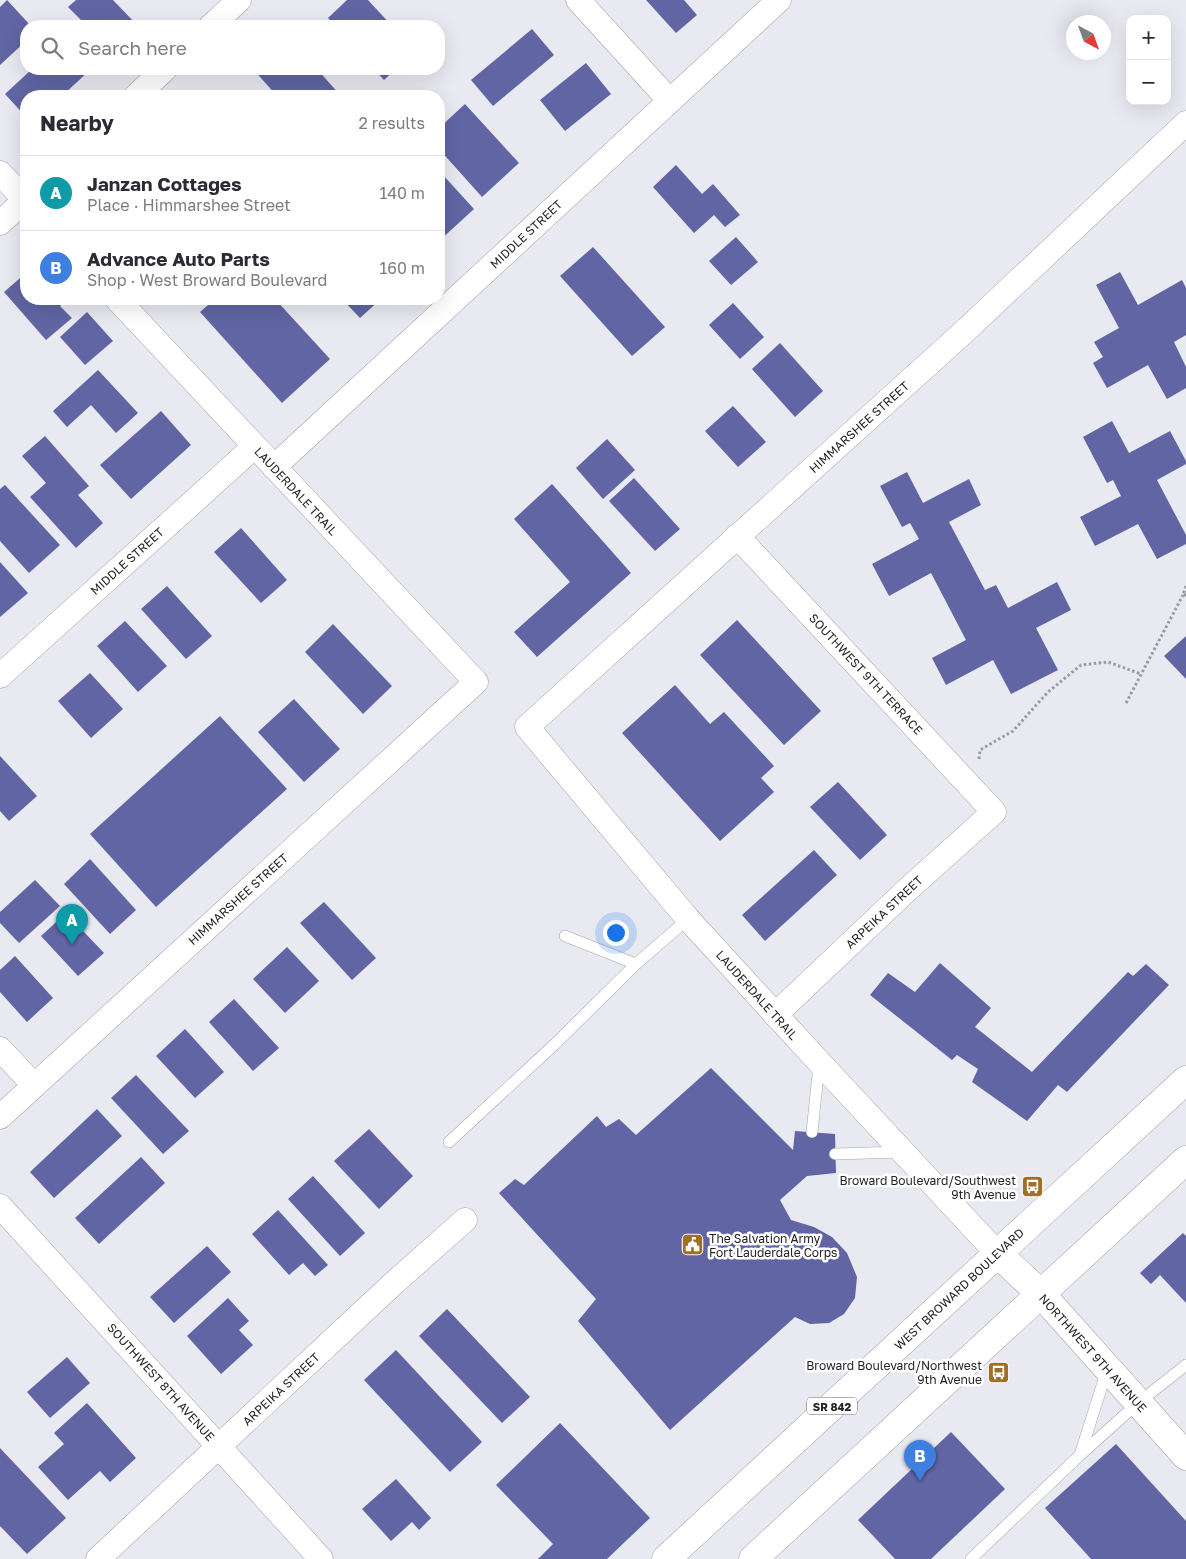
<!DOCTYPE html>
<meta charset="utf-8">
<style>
:root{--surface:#fff;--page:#f2f2f3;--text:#2b2b33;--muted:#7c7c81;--line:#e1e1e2;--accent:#b45309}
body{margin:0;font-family:"Golos Text",sans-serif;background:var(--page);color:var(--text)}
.controls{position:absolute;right:15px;top:15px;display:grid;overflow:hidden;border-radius:10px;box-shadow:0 5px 20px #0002}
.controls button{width:45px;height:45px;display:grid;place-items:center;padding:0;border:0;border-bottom:1px solid var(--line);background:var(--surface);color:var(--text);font:25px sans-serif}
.compass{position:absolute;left:1066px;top:15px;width:45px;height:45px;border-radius:50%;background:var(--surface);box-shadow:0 5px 20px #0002;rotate:139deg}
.you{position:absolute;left:615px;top:932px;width:18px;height:18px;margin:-12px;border:4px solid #fff;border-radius:50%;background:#1a73e8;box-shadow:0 0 0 8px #1a73e833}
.badge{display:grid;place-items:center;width:32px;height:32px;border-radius:50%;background:var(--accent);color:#fff;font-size:16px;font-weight:700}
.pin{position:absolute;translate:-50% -41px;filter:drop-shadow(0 1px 2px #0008)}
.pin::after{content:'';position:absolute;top:26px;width:18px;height:15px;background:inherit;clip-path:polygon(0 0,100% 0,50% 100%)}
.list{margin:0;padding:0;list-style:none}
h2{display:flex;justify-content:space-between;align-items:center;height:65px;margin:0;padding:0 20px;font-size:21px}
h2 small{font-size:16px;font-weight:400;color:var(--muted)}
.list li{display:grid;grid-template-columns:32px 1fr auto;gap:15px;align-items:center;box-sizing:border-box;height:75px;padding:0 20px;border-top:1px solid var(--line)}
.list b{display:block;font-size:19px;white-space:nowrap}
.list p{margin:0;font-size:16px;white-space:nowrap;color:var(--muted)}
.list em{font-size:16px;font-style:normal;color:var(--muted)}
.icon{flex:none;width:28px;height:28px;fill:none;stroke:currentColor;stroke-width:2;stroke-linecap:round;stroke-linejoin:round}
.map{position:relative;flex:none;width:1186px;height:1559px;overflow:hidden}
.search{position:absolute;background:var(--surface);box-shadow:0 5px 20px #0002;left:20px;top:20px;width:425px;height:55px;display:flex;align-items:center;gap:12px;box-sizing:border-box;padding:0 18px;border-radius:20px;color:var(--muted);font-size:19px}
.panel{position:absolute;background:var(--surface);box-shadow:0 5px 20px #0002;left:20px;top:90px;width:425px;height:215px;border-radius:20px}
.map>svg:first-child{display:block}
.building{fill:#6165a3}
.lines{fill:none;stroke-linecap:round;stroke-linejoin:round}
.service-casing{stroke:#a3a4ab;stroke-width:12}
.minor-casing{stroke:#a3a4ab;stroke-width:25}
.secondary-casing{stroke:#a3a4ab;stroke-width:29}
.primary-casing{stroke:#a3a4ab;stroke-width:29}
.path{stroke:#9a9ba1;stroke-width:3;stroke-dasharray:2.5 2.5;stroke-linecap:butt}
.service{stroke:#fff;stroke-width:11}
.minor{stroke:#fff;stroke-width:24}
.secondary{stroke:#fff;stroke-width:28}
.primary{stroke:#fff;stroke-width:28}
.labels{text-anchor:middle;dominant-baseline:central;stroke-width:5;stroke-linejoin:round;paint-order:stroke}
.shield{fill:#fff;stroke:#666668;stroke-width:1}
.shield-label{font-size:11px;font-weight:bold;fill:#242427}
.street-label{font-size:12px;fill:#242427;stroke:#fff}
.poi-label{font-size:12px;fill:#242427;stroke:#fff;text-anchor:end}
</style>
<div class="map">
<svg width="1186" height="1559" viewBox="0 0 1186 1559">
<rect width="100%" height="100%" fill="#e8e9f1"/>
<g class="building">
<path d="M7,0l24,26h-5v15l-26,24v-58z"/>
<path d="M76,0h37l25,26h-51l-19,-19z"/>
<path d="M347,0h21l24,26h-57l-7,-8z"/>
<path d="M646,0h38l13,15 -21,18z"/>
<path d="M532,29l22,26 -61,51 -22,-26z"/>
<path d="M586,63l25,31 -46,37 -25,-31z"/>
<path d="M32,69h57l1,1 -28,26h-36v21l-21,-23z"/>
<path d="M253,69h64l24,27h-64z"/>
<path d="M374,69h22l-12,11z"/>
<path d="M465,104l54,59 -37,34 -43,-48v-21z"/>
<path d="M676,165l26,29 11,-10 27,31 -15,12 -11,-12 -20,18 -41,-46z"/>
<path d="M443,175l31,34 -35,32v-61z"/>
<path d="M736,237l22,25 -27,23 -22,-24z"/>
<path d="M593,247l72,80 -33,29 -72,-80z"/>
<path d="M1120,272l18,33 44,-25 4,8v47l-12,7 12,25v21l-19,11 -19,-34 -41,23 -14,-25 10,-6 -9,-15 25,-14 -23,-43z"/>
<path d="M26,273v26h42l-8,7 12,12 -26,22 -42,-48z"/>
<path d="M215,299h60l55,60 -48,44 -82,-91z"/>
<path d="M342,299h39l-21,19z"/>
<path d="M733,303l31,34 -24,22 -31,-34z"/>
<path d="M87,312l26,29 -28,24 -25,-28z"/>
<path d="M780,343l43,48 -28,26 -43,-48z"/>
<path d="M98,370l40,43 -22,20 -25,-28 -24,22 -14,-16z"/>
<path d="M733,406l33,36 -28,25 -33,-36z"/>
<path d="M161,411l30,34 -60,54 -31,-34z"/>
<path d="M1112,421l17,32 41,-22 16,30v3l-29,16 29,55v9l-29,15 -19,-35 -43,22 -15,-29 41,-21 -8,-16 -6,3 -24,-46z"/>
<path d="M45,436l44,50 -11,9 25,28 -27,25 -46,-51 16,-14 -24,-27z"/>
<path d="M607,439l28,31 -32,29 -27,-31z"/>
<path d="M907,472l16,31 46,-24 12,26 -32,17 36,68 11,-5 12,23 49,-26 14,28 -35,18 22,42 -47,24 -18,-34 -47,25 -14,-27 34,-18 -35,-67 -42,23 -17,-32 47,-25 -9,-16 -8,4 -22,-41z"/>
<path d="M634,478l46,51 -25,22 -46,-50z"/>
<path d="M552,484l79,89 -94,84 -23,-25 56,-50 -56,-63z"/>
<path d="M5,485l55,60 -31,28 -29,-32v-52z"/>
<path d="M241,528l46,52 -26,23 -47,-51z"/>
<path d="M0,562l28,31 -28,24z"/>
<path d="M167,586l45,50 -26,23 -45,-50z"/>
<path d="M737,620l84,91 -37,34 -84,-90z"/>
<path d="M125,621l42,45 -29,26 -41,-46z"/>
<path d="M333,624l59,62 -29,28 -58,-62z"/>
<path d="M1186,636v43l-22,-23z"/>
<path d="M90,673l33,36 -32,29 -33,-37z"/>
<path d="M675,685l35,39 14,-12 50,54 -13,12 13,14 -54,49 -98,-108z"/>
<path d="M294,699l46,50 -36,33 -46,-50z"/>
<path d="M220,716l67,73 -131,118 -66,-73z"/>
<path d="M0,756l37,40 -28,25 -9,-10z"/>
<path d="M838,782l49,53 -27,25 -50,-53z"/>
<path d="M814,850l23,25 -72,66 -23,-26z"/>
<path d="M90,859l46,51 -26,24 -46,-50z"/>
<path d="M35,880l25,26 -41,37 -19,-20v-11z"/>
<path d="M324,902l52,56 -24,22 -52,-57z"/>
<path d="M66,913l38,40 -26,23 -37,-40z"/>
<path d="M287,947l32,34 -34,32 -32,-34z"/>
<path d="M15,956l38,42 -26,24 -27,-30v-22z"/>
<path d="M940,963l51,45 -16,19 57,45 96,-100 5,4 13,-12 23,21 -102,107 -9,-7 -31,36 -55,-39 6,-13 -21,-14 -5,5 -82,-65 18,-22 27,19z"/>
<path d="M234,999l45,49 -26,23 -44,-49z"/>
<path d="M185,1029l39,43 -29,26 -39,-42z"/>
<path d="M711,1068l82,82 2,-19 40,3 1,39 -29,3 -27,24 11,20 23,7 18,10 15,16 10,24 -2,21 -11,16 -15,9 -19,1 -15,-7 -125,113 -92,-109 18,-22 -97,-106 16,-14 9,6 73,-69 9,11 13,-8 17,16z"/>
<path d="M136,1075l53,56 -26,23 -52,-56z"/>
<path d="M97,1109l25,27 -68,62 -24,-26z"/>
<path d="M369,1129l44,47 -34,33 -45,-48z"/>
<path d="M141,1157l24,26 -66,61 -24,-26z"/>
<path d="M313,1176l52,57 -25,23 -52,-57z"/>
<path d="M278,1210l50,55 -13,11 -12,-13 -14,12 -37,-41z"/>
<path d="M1183,1233l3,3v67l-26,-28 -9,9 -11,-11z"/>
<path d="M207,1246l24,26 -57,51 -24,-26z"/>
<path d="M228,1298l21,23 -10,9 14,15 -32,29 -34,-38z"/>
<path d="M447,1309l83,88 -28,26 -83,-87z"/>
<path d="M396,1350l86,92 -32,30 -86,-92z"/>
<path d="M67,1357l23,26 -40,35 -23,-26z"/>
<path d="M87,1403l49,55 -26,24 -10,-11 -32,29 -30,-33 26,-23 -10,-11z"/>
<path d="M560,1423l90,95 -43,41h-69l15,-15 -57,-59z"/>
<path d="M951,1432l54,57 -74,70h-36l-37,-39z"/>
<path d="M1116,1444l70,77v38h-95l-46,-51z"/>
<path d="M0,1448l66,70 -39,36 -27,-28z"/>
<path d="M396,1479l35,39 -12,12 -7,-8 -21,19 -29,-32z"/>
</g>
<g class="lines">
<defs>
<g id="service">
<path d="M565,936l71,28"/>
<path d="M812,1132l7,-67"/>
<path d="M449,1142l106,-98 81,-80 52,-45"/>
<path d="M835,1154l66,-2"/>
<path d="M1107,1370l-27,85 58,-52 48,-38"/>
<path d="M971,1559l109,-104"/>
</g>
<g id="minor">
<path d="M578,0l92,101"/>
<path d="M211,26l28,-26"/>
<path d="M136,96l29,-27"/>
<path d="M0,173l26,28"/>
<path d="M0,223l26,-24"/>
<path d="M274,467l505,-467"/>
<path d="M737,536l257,276 -87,78 -132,125"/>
<path d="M0,676l254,-229"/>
<path d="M0,1049l34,36"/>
<path d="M0,1117l476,-435 -359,-383"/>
<path d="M0,1206l321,353"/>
<path d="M997,1253l-177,-190 -132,-144 -161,-192 439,-397 220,-207"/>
<path d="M98,1559l297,-277 70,-62"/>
</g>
<path id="secondary" d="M997,1253l44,41 145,162"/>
<g id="primary">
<path d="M666,1559l520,-479"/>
<path d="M753,1559l433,-399"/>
</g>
</defs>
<use href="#service" class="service-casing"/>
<use href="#minor" class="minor-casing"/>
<use href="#secondary" class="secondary-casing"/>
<use href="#primary" class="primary-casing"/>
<g class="path">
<path d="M1186,586l-3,9h3"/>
<path d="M1126,703l57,-108"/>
<path d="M979,759l1,-9 33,-19 35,-39 33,-27 27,-3 33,12"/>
</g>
<use href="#service" class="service"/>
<use href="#minor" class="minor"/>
<use href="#secondary" class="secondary"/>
<use href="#primary" class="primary"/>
</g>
<defs>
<symbol id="bus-square" viewBox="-11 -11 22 22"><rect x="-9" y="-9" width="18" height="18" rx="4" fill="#a06e24" stroke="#fff"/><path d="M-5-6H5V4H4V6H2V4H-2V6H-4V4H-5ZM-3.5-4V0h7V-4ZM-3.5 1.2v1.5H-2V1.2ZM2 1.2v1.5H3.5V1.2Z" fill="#fff"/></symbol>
<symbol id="civic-square" viewBox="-11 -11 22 22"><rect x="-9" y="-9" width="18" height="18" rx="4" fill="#a06e24" stroke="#fff"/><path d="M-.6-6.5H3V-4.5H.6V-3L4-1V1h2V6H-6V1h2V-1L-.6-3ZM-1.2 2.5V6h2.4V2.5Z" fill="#fff"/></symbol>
</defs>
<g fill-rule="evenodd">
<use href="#bus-square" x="1020" y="1174" width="25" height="25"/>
<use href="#civic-square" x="680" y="1232" width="25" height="25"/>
<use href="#bus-square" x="986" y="1360" width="25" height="25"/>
</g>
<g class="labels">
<rect class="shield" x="807" y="1397.5" width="50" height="17" rx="4"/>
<g class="shield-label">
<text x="832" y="1406">SR 842</text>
</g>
<g class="street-label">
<text transform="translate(526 234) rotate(-43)">MIDDLE STREET</text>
<text transform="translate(859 427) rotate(-42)">HIMMARSHEE STREET</text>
<text transform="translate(296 491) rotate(47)">LAUDERDALE TRAIL</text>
<text transform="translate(127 561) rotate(-42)">MIDDLE STREET</text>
<text transform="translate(866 674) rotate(47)">SOUTHWEST 9TH TERRACE</text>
<text transform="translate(238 899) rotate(-42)">HIMMARSHEE STREET</text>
<text transform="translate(884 912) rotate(-43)">ARPEIKA STREET</text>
<text transform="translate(757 995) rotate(48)">LAUDERDALE TRAIL</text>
<text transform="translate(959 1289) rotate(-43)">WEST BROWARD BOULEVARD</text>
<text transform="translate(1093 1353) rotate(48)">NORTHWEST 9TH AVENUE</text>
<text transform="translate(161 1382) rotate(48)">SOUTHWEST 8TH AVENUE</text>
<text transform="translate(281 1389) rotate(-43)">ARPEIKA STREET</text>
</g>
<g class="poi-label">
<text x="1016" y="1180">Broward Boulevard/Southwest<tspan x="1016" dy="14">9th Avenue</tspan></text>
<text x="709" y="1238" text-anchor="start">The Salvation Army<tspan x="709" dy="14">Fort Lauderdale Corps</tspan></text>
<text x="982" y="1365">Broward Boulevard/Northwest<tspan x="982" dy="14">9th Avenue</tspan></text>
</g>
</g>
</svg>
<div class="controls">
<button>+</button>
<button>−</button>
</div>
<svg class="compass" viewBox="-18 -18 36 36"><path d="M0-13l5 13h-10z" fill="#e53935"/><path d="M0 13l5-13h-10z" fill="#7c7c81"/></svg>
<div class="you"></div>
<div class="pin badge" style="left:72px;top:945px;background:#0f9aa8">A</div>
<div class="pin badge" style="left:920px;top:1481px;background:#3f7fe0">B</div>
<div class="search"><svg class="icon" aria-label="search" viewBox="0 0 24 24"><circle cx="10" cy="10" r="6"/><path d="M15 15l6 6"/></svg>Search here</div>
<section class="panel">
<h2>Nearby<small>2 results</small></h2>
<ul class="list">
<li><span class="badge" style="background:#0f9aa8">A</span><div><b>Janzan Cottages</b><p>Place · Himmarshee Street</p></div><em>140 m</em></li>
<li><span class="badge" style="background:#3f7fe0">B</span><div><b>Advance Auto Parts</b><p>Shop · West Broward Boulevard</p></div><em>160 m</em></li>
</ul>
</section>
</div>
